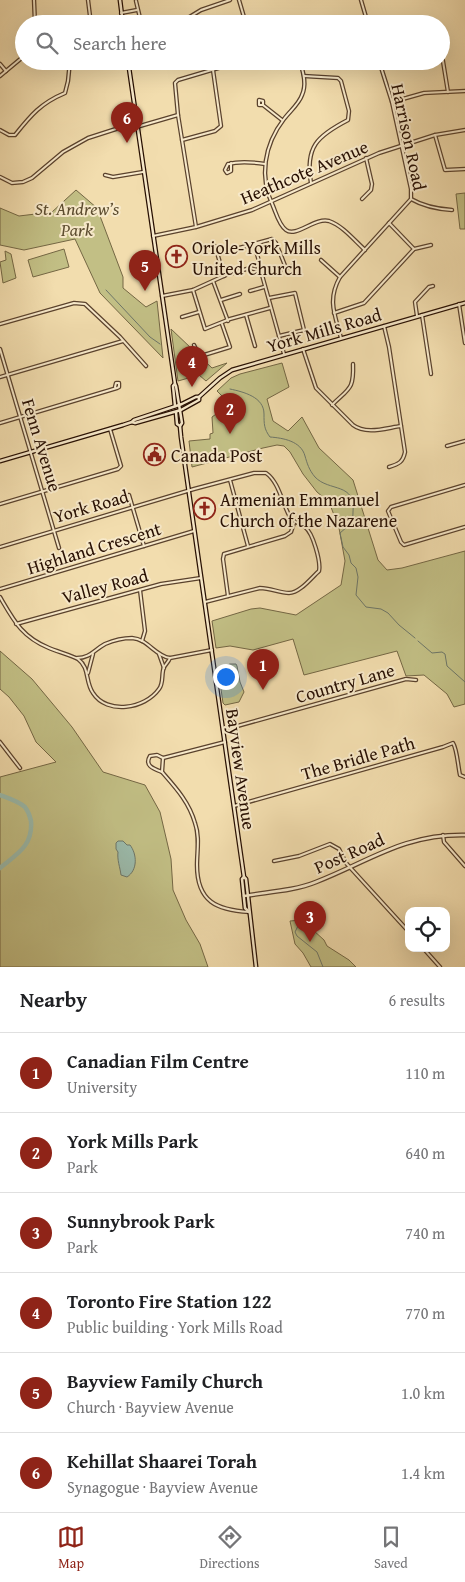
<!DOCTYPE html>
<meta charset="utf-8">
<style>
:root{--surface:#fff;--page:#f2f2f2;--text:#202124;--muted:#757577;--line:#e0e0e0;--accent:#8f2418}
body{margin:0;font-family:"Gentium Book Plus",serif;background:var(--page);color:var(--text)}
.controls{position:absolute;right:15px;bottom:15px;display:grid;overflow:hidden;border-radius:10px;box-shadow:0 5px 20px #0002}
.controls button{width:45px;height:45px;display:grid;place-items:center;padding:0;border:0;border-bottom:1px solid var(--line);background:var(--surface);color:var(--text);font:25px sans-serif}
.you{position:absolute;left:225px;top:676px;width:18px;height:18px;margin:-12px;border:4px solid #fff;border-radius:50%;background:#1a73e8;box-shadow:0 0 0 8px #1a73e833}
.badge{display:grid;place-items:center;width:32px;height:32px;border-radius:50%;background:var(--accent);color:#fff;font-size:16px;font-weight:700}
.pin{position:absolute;translate:-50% -41px;filter:drop-shadow(0 1px 2px #0008)}
.pin::after{content:'';position:absolute;top:26px;width:18px;height:15px;background:inherit;clip-path:polygon(0 0,100% 0,50% 100%)}
.list{margin:0;padding:0;list-style:none}
h2{display:flex;justify-content:space-between;align-items:center;height:65px;margin:0;padding:0 20px;font-size:21px}
h2 small{font-size:16px;font-weight:400;color:var(--muted)}
.list li{display:grid;grid-template-columns:32px 1fr auto;gap:15px;align-items:center;box-sizing:border-box;height:80px;padding:0 20px;border-top:1px solid var(--line)}
.list b{display:block;font-size:19px;white-space:nowrap}
.list p{margin:0;font-size:16px;white-space:nowrap;color:var(--muted)}
.list em{font-size:16px;font-style:normal;color:var(--muted)}
.icon{flex:none;width:28px;height:28px;fill:none;stroke:currentColor;stroke-width:2;stroke-linecap:round;stroke-linejoin:round}
.map{position:relative;flex:none;width:465px;height:967px;overflow:hidden}
.search{position:absolute;background:var(--surface);box-shadow:0 5px 20px #0002;left:15px;right:15px;top:15px;height:55px;display:flex;align-items:center;gap:12px;box-sizing:border-box;padding:0 18px;border-radius:28px;color:var(--muted);font-size:19px}
.sheet{height:545px;background:var(--surface)}
nav{display:flex;justify-content:space-around;align-items:center;box-sizing:border-box;height:70px;border-top:1px solid var(--line);background:var(--surface);font-size:14px;color:var(--muted)}
nav a{display:grid;justify-items:center;gap:2px}
nav .on{color:var(--accent)}
.map>svg:first-child{display:block}
.green{fill:#c2bf85;stroke:#746744}
.water{fill:#9bbbac;stroke:#6d7668}
.lines{fill:none;stroke-linecap:round;stroke-linejoin:round}
.stream{stroke:#6d7668;stroke-width:1}
.river{stroke:#9bbbac;stroke-width:4.5}
.minor-casing{stroke:#5a422d;stroke-width:4.5}
.tertiary-casing{stroke:#5a422d;stroke-width:5}
.secondary-casing{stroke:#270f02;stroke-width:5}
.minor{stroke:#f7e9ca;stroke-width:2}
.tertiary{stroke:#f7e9ca;stroke-width:2.5}
.secondary{stroke:#f7e9ca;stroke-width:2.5}
.labels{text-anchor:middle;dominant-baseline:central;stroke-width:4;stroke-linejoin:round;paint-order:stroke}
.street-label{font-size:18px;fill:#270f02;stroke:#f7e9ca}
.park-label{font-size:18px;font-style:italic;fill:#5d4d30;stroke:#f7e9ca}
.poi-label{font-size:18px;fill:#270f02;stroke:#f7e9ca;text-anchor:start}
</style>
<div class="map">
<svg width="465" height="967" viewBox="0 0 465 967">
<rect width="100%" height="100%" fill="#f2ddae"/>
<filter id="stains"><feTurbulence type="fractalNoise" baseFrequency=".004" numOctaves="4"/><feColorMatrix values="0 0 0 0 .2 0 0 0 0 .09 0 0 0 0 .02 0 0 0 .5 -.17"/></filter>
<radialGradient id="worn" r=".72"><stop offset=".6" stop-color="#630" stop-opacity="0"/><stop offset="1" stop-color="#630" stop-opacity=".3"/></radialGradient>
<g class="green">
<path d="M76,190l21,18 26,69v11l23,19 11,-6 6,57 -63,-65 -25,-54 -51,11 -24,-5v-37l19,8 33,-4z"/>
<path d="M465,193v36h-5l-4,-35z"/>
<path d="M64,249l5,18 -36,10 -5,-17z"/>
<path d="M5,251l6,3 5,24 -13,5 -3,-21 6,-2z"/>
<path d="M171,329l41,39 15,-5 -21,18 -7,-6 -21,6z"/>
<path d="M282,363l7,24 -22,12 6,22 15,10 14,-14 17,31 34,32 25,80 9,10 15,-2 63,-17v153l-11,3 -7,-13 -23,-19 -18,1 -9,-25 -93,24 -11,-36 -40,11 -23,-4 -14,2 -4,-27 39,-12 9,-1 36,7 45,-30 4,-24 -6,-33 -10,-26 -12,-10 -14,-18 -13,-22 -6,-6 -7,-1 -14,3 -71,19 -3,-26 21,-2v-5l3,-1 -1,-16 18,-13 -13,-13 14,-13 9,-4z"/>
<path d="M0,651l32,28 40,48 31,45 42,13 15,27 11,47 2,31 13,30 14,24 8,23h-208v-190l56,-15 -20,-20 -12,-26 -15,-19 -9,-8z"/>
<path d="M230,664h6l1,2 3,16 4,10 -5,10 -14,3 -2,-2 -5,-35z"/>
<path d="M312,919l1,11 11,10 3,6 22,14 7,7h-45l-8,-14 -8,-9 -5,-23z"/>
</g>
<path class="water" d="M118,841h5l4,4h3c7,9 8,25 -3,32l-6,-2c-1,-8 -4,-15 -3,-23l-2,-3v-6z"/>
<g class="lines">
<g class="stream">
<path d="M106,290l44,47 10,7"/>
<path d="M230,389c14,3 34,8 34,25 0,10 0,15 6,23 13,1 31,4 35,19 2,7 4,14 10,21 14,15 41,5 38,35 0,6 -1,10 -5,14"/>
<path d="M347,527l-7,6 3,14 6,8 2,8 5,5 2,9 -2,18 10,12 15,2 7,4 11,12 16,13"/>
<path d="M418,641l14,12 10,-1 3,2 2,12 18,16"/>
<path d="M300,922l-5,10 2,4 20,16 6,15"/>
</g>
<path class="river" d="M0,795c8,3 18,6 25,12 3,4 5,9 6,14 2,25 -14,33 -31,47"/>
<defs>
<g id="minor">
<path d="M34,0l1,24"/>
<path d="M88,0l3,24"/>
<path d="M239,0l7,24"/>
<path d="M361,0l7,24"/>
<path d="M136,1l4,17"/>
<path d="M121,13l16,-3"/>
<path d="M178,24l23,-14 29,-10"/>
<path d="M441,49l7,43"/>
<path d="M300,61c3,11 7,23 2,34 -3,9 -12,16 -18,24 -20,26 -25,58 -11,87 3,7 6,19 13,24 10,8 29,-13 43,-9 14,5 25,19 36,29"/>
<path d="M0,64l6,7"/>
<path d="M0,76l24,-20"/>
<path d="M304,76l34,2 3,3 8,30 -1,9c-31,16 -43,27 -37,63"/>
<path d="M392,102l32,-9 41,-2"/>
<path d="M263,105v-4l-4,-1v5h4l19,15"/>
<path d="M0,130l9,5h6c16,-20 26,-32 50,-42l3,-12 2,-20"/>
<path d="M435,135l10,35 20,-1"/>
<path d="M182,140l33,-9 6,-5 -8,-56"/>
<path d="M231,163v8l-4,2 -2,-3 3,-6c12,-3 24,-2 37,0"/>
<path d="M105,175l8,2 30,-5"/>
<path d="M0,177l12,6 11,-1 9,-4 31,-26 25,-14 28,-9 24,-3 38,-11"/>
<path d="M362,199l9,-9 1,-6 -6,-26"/>
<path d="M411,199c12,7 26,10 41,11"/>
<path d="M196,227l-18,-112 -3,-32 3,-3 64,-19"/>
<path d="M153,236l43,-9 56,-17 127,-57 56,-18 30,-5"/>
<path d="M254,243l6,22 -2,5"/>
<path d="M215,246l9,30"/>
<path d="M414,249l17,-4"/>
<path d="M217,254l55,-15 4,4 10,25"/>
<path d="M321,260l19,17"/>
<path d="M262,275l30,-9"/>
<path d="M213,281l15,40"/>
<path d="M193,290l12,39 25,-10 40,-11"/>
<path d="M250,291l14,-4"/>
<path d="M162,296l31,-6 33,-15 24,-7 8,2 4,5 22,79"/>
<path d="M269,298l26,-5 9,37 -25,6"/>
<path d="M221,300l19,-6"/>
<path d="M459,304l6,39"/>
<path d="M334,313l30,-10 50,-54 -25,-26"/>
<path d="M246,315l9,31"/>
<path d="M422,315l9,59"/>
<path d="M417,316l-2,-14 14,-15 4,-1"/>
<path d="M182,317l17,-5"/>
<path d="M0,324l74,-21 11,1 35,33 26,29"/>
<path d="M384,326l5,21 16,105c-2,10 -6,12 -16,15"/>
<path d="M341,338c-6,-23 -14,-38 -1,-61l71,-78v-10l-19,-87 -13,-41"/>
<path d="M194,345l3,6 7,4 26,-8 -8,-23"/>
<path d="M0,349l59,199"/>
<path d="M303,349l13,39 37,37c13,10 33,3 48,1"/>
<path d="M0,377l123,-36"/>
<path d="M332,405c17,-17 22,-15 21,-41"/>
<path d="M0,423l117,-35 2,-1v-4h-3l-1,4"/>
<path d="M447,446l18,-5"/>
<path d="M230,480l18,66"/>
<path d="M465,485l-74,22 -3,4 13,31 3,3 61,-18"/>
<path d="M129,495l15,51"/>
<path d="M0,504l118,-35 3,-3 -11,-37"/>
<path d="M0,547l194,-58 60,-16h12c13,9 16,30 24,44 4,6 10,6 15,10 8,6 16,35 14,44 -7,6 -19,22 -30,22 -10,0 -18,-5 -29,-5l-55,14"/>
<path d="M0,589l194,-58"/>
<path d="M140,590l5,41 -3,10"/>
<path d="M228,596l-5,-37 1,-5 61,-18 6,-4 3,-9"/>
<path d="M0,597c14,24 22,40 49,51 7,3 24,8 29,11 12,9 7,23 15,34 14,22 52,16 66,-4 5,-6 2,-15 5,-22 2,-3 5,-6 6,-9l42,-8"/>
<path d="M16,624l145,-40 40,-6"/>
<path d="M159,654l5,14"/>
<path d="M77,658c13,0 17,-8 28,-14 7,-3 19,-6 27,-6 16,1 23,18 38,20"/>
<path d="M88,673l5,-19"/>
<path d="M223,730l183,-51 10,1"/>
<path d="M0,742l20,26"/>
<path d="M163,758l-1,14c14,16 27,30 33,51 5,14 2,28 2,42 0,37 20,45 52,47"/>
<path d="M162,772c-8,-3 -18,-6 -12,-16l7,-1 6,3 62,-16"/>
<path d="M234,806l209,-59 10,-4c4,6 5,23 7,32l5,2"/>
<path d="M443,835l1,7 21,24"/>
<path d="M274,861l25,-5 31,-12 9,5 7,14 63,69"/>
<path d="M423,948l17,19"/>
</g>
<path id="tertiary" d="M244,896c23,-4 50,-5 72,-14 54,-21 87,-48 149,-47"/>
<g id="secondary">
<path d="M120,0l3,24"/>
<path d="M128,61l47,323 1,2 6,37 -2,3 1,11 63,440 2,2 10,88"/>
<path d="M175,384l-2,2 2,20"/>
<path d="M176,412l1,12 3,2"/>
<path d="M132,422l2,-2 48,-16 14,-7h3"/>
<path d="M0,461l123,-36 9,-3 3,1 46,-13 18,-10v-3l21,-19 12,-8 233,-67"/>
<path d="M244,877l-2,2 3,29 4,4"/>
</g>
</defs>
<use href="#minor" class="minor-casing"/>
<use href="#tertiary" class="tertiary-casing"/>
<use href="#secondary" class="secondary-casing"/>
<use href="#minor" class="minor"/>
<use href="#tertiary" class="tertiary"/>
<use href="#secondary" class="secondary"/>
</g>
<defs>
<symbol id="church-ring" viewBox="-11 -11 22 22"><circle r="9.5" fill="#f7e9ca" stroke="#8f2418" stroke-width="1.5"/><path d="M-1.2-6h2.4v3.5h3.3v2.4h-3.3V6h-2.4V-.1h-3.3v-2.4h3.3Z" fill="#8f2418"/></symbol>
<symbol id="civic-ring" viewBox="-11 -11 22 22"><circle r="9.5" fill="#f7e9ca" stroke="#8f2418" stroke-width="1.5"/><path d="M-.6-6.5H3V-4.5H.6V-3L4-1V1h2V6H-6V1h2V-1L-.6-3ZM-1.2 2.5V6h2.4V2.5Z" fill="#8f2418"/></symbol>
</defs>
<g fill-rule="evenodd">
<use href="#church-ring" x="164" y="244" width="25" height="25"/>
<use href="#civic-ring" x="142" y="442" width="25" height="25"/>
<use href="#church-ring" x="192" y="496" width="25" height="25"/>
</g>
<g class="labels">
<g class="street-label">
<text transform="translate(409 137) rotate(78)">Harrison Road</text>
<text transform="translate(304 172) rotate(-23)">Heathcote Avenue</text>
<text transform="translate(324 330) rotate(-16)">York Mills Road</text>
<text transform="translate(42 445) rotate(73)">Fenn Avenue</text>
<text transform="translate(91 506) rotate(-16)">York Road</text>
<text transform="translate(94 548) rotate(-17)">Highland Crescent</text>
<text transform="translate(105 586) rotate(-15)">Valley Road</text>
<text transform="translate(345 683) rotate(-16)">Country Lane</text>
<text transform="translate(358 758) rotate(-16)">The Bridle Path</text>
<text transform="translate(241 769) rotate(82)">Bayview Avenue</text>
<text transform="translate(349 853) rotate(-24)">Post Road</text>
</g>
<g class="park-label">
<text x="77" y="208">St. Andrew’s<tspan x="77" dy="21">Park</tspan></text>
</g>
<g class="poi-label">
<text x="192" y="247">Oriole-York Mills<tspan x="192" dy="21">United Church</tspan></text>
<text x="171" y="455">Canada Post</text>
<text x="220" y="499">Armenian Emmanuel<tspan x="220" dy="21">Church of the Nazarene</tspan></text>
</g>
</g>
<rect width="100%" height="100%" filter="url(#stains)"/>
<rect width="100%" height="100%" fill="url(#worn)"/>
</svg>
<div class="controls">
<button><svg class="icon" aria-label="locate" viewBox="0 0 24 24"><circle cx="12" cy="12" r="6"/><path d="M12 2v4M12 18v4M2 12h4M18 12h4"/></svg></button>
</div>
<div class="you"></div>
<div class="pin badge" style="left:263px;top:690px">1</div>
<div class="pin badge" style="left:230px;top:434px">2</div>
<div class="pin badge" style="left:310px;top:942px">3</div>
<div class="pin badge" style="left:192px;top:387px">4</div>
<div class="pin badge" style="left:145px;top:291px">5</div>
<div class="pin badge" style="left:127px;top:143px">6</div>
<div class="search"><svg class="icon" aria-label="search" viewBox="0 0 24 24"><circle cx="10" cy="10" r="6"/><path d="M15 15l6 6"/></svg>Search here</div>
</div>
<section class="sheet">
<h2>Nearby<small>6 results</small></h2>
<ul class="list">
<li><span class="badge">1</span><div><b>Canadian Film Centre</b><p>University</p></div><em>110 m</em></li>
<li><span class="badge">2</span><div><b>York Mills Park</b><p>Park</p></div><em>640 m</em></li>
<li><span class="badge">3</span><div><b>Sunnybrook Park</b><p>Park</p></div><em>740 m</em></li>
<li><span class="badge">4</span><div><b>Toronto Fire Station 122</b><p>Public building · York Mills Road</p></div><em>770 m</em></li>
<li><span class="badge">5</span><div><b>Bayview Family Church</b><p>Church · Bayview Avenue</p></div><em>1.0 km</em></li>
<li><span class="badge">6</span><div><b>Kehillat Shaarei Torah</b><p>Synagogue · Bayview Avenue</p></div><em>1.4 km</em></li>
</ul>
</section>
<nav>
<a class="on"><svg class="icon" aria-label="map" viewBox="0 0 24 24"><path d="M3 6l6-2 6 2 6-2v14l-6 2-6-2-6 2zM9 4v14M15 6v14"/></svg>Map</a>
<a><svg class="icon" aria-label="directions" viewBox="0 0 24 24"><path d="M12 3l9 9-9 9-9-9zM9 14v-3h6M13 9l2 2-2 2"/></svg>Directions</a>
<a><svg class="icon" aria-label="saved" viewBox="0 0 24 24"><path d="M7 4h10v16l-5-4-5 4z"/></svg>Saved</a>
</nav>
